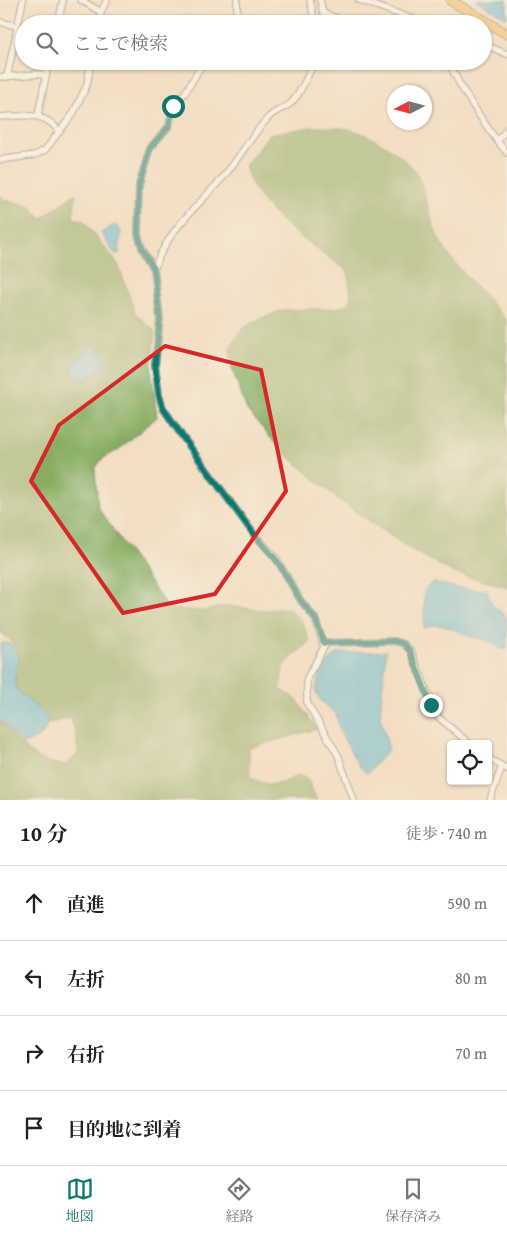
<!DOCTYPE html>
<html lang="ja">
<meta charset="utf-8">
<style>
:root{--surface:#fff;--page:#f6f6f6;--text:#222;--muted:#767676;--line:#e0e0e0;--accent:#0f766e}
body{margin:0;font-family:"Gentium Book Plus","Noto Serif JP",serif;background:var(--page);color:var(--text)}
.controls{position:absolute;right:15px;bottom:15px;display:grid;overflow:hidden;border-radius:5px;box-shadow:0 1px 4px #0004}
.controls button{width:45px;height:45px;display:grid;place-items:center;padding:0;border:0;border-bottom:1px solid var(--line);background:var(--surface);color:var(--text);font:25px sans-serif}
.compass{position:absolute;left:387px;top:85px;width:45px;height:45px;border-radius:50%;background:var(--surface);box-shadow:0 1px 4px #0004;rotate:264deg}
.stop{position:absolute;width:15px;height:15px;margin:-11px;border:4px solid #0f766e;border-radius:50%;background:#fff}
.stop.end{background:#0f766e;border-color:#fff;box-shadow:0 1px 5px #0008}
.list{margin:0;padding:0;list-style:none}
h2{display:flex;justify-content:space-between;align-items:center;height:65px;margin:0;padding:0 20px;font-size:21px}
h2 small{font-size:16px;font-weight:400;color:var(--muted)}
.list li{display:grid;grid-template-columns:32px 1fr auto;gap:15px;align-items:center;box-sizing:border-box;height:75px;padding:0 20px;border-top:1px solid var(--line)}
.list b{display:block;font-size:19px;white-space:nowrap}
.list em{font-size:16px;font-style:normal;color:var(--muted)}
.icon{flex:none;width:28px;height:28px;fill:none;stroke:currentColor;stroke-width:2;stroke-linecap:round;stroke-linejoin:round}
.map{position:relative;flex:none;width:507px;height:800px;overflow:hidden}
.search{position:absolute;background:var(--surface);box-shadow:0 1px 4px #0004;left:15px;right:15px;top:15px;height:55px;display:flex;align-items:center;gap:12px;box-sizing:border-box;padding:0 18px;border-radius:28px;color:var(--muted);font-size:19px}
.sheet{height:365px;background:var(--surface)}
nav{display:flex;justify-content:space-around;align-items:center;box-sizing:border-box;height:70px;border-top:1px solid var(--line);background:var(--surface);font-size:14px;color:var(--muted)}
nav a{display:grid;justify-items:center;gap:2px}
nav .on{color:var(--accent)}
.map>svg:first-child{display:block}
.forest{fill:#88ad62;stroke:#54754b;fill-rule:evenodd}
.water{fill:#5cbcdb;stroke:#3e7c88}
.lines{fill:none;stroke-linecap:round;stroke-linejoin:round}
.minor-casing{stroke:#888e7c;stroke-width:8}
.trunk-casing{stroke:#888e7c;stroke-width:11}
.minor{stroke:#fff;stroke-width:5.5}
.trunk{stroke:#f8bf6c;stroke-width:9}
.route{stroke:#0f766e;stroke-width:6}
.marked{fill:none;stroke:#d62828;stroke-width:4;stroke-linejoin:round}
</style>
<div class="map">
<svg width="507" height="800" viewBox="0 0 507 800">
<rect width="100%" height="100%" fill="#f7f3e8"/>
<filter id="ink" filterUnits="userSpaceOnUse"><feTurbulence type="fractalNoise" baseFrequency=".02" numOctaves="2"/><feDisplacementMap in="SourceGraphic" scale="10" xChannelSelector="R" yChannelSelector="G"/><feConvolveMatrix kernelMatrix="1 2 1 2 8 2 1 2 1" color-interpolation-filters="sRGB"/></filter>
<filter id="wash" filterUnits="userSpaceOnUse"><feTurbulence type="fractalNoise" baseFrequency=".0096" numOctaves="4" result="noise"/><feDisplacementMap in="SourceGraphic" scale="20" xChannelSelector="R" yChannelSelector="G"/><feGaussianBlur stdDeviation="1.12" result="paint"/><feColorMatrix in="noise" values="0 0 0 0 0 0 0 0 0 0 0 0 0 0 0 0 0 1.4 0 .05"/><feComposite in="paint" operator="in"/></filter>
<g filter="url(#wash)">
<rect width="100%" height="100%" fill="#f2dfc3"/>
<g class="forest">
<path d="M311,127c13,0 26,0 38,2 21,5 62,29 70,49 9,21 11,46 22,65 18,30 45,51 66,78v266l-53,-14 -49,-27 -66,-46 -59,-51 -33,-39 -15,-41 -2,-21 12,-19 14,-9 27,-10 54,-2 11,-4 3,-8 -3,-24c-37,-30 -90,-57 -103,-106l24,-32z"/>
<path d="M76,193l-3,25 10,2 35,44 17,49 20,18 -4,36 6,50 -39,33 -16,9 -7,10 3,39 70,100 33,3 27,-5 36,4 25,-2 13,14 8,19 -27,25 -3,23 16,10 21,30 -68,19 1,29c22,12 28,8 49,-2l9,5 9,20h-317v-79c22,24 32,42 67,44l11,-12 -2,-20 -6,-15 -24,6c-10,-10 -22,-21 -28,-33 -9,-21 12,-40 -18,-59v-438l4,6 25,5 13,13zM93,343l15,21 -5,6 -19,11 -8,-4 -5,-9c4,-12 17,-14 22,-25z"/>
</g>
<g class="water">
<path d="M477,0h30v18z"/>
<path d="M112,226h6l3,5 -2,23 -5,-1 -13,-20z"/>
<path d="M93,342l16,23 -27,16 -9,-9 -2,-7 18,-16z"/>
<path d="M433,582l24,6 30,2 5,14 15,14v31c-10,1 -12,-6 -21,-9 -4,-2 -10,-2 -15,-3 -13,-5 -34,-19 -47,-8v-39z"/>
<path d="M4,642l9,3 6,11 -5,27 4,8 30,26c-2,19 -7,20 -25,27l-23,-24v-75z"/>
<path d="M386,651l-6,65 9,33 -22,25 -8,-8 -19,-34 -4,-18 -15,-13 -6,-10 7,-23 16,-15z"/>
</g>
</g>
<g filter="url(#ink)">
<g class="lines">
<defs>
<g id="minor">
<path d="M81,0l20,12 -3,12"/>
<path d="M310,0l5,24"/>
<path d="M320,0l3,13 31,11"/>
<path d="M359,0l68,24"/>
<path d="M101,12l6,-12"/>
<path d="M0,22l17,4"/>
<path d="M58,24l5,-24"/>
<path d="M232,24l5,-10v-14"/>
<path d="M483,44l24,10"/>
<path d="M204,61l-19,32 -12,13 -4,20 -19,22 -11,37 -1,49 4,14 12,21 6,50 -5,46 4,30 4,13 19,28 71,97 23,25 25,43 14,17 9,29 -17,31v25l31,52 16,45"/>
<path d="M450,61c1,16 45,78 57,92"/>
<path d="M0,77l40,-3 6,3"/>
<path d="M7,77l16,-77"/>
<path d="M38,115l11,-54"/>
<path d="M0,117c21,-1 46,-7 59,15"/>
<path d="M497,141l10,-12"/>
<path d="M0,160l35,-5 10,-5 28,-36 14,-29 4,-24"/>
<path d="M154,269c15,-42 43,-61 70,-93 16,-19 27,-40 44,-58 6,-7 15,-9 22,-14 11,-10 18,-30 25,-43"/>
<path d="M324,643l71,-2 9,3 7,7 26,65 33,28"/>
<path d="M488,758l19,11"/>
<path d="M490,800l12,-34"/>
</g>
<path id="trunk" d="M450,0l57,34"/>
</defs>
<use href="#minor" class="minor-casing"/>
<use href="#trunk" class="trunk-casing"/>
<use href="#minor" class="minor"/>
<use href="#trunk" class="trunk"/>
</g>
</g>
<g class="lines" filter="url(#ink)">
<path class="route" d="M173,106l-4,20 -19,22 -11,37 -1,49 4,14 12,21 6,50 -5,46 4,30 4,13 19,28 71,97 25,29 23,39 14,17 9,25 71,-2 9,3 6,7 21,54"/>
</g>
<path d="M0 0H507V800H0ZM165,346l96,24 25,121 -71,103 -92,19 -92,-132 28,-56z" fill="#f2dfc3" fill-opacity=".55" fill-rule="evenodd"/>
<path class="marked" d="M165,346l96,24 25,121 -71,103 -92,19 -92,-132 28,-56z"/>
</svg>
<div class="controls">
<button><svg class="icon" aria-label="locate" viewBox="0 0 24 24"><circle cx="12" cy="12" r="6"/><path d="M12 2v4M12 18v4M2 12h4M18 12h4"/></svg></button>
</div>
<svg class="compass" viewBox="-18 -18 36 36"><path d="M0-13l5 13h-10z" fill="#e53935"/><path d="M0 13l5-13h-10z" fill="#767676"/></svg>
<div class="stop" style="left:173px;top:106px"></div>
<div class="stop end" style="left:431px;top:705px"></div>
<div class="search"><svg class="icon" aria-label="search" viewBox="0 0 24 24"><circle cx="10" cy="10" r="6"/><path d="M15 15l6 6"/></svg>ここで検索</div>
</div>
<section class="sheet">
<h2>10 分<small>徒歩 · 740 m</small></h2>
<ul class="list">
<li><svg class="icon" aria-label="ahead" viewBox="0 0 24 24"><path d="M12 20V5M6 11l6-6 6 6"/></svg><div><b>直進</b></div><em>590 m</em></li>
<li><svg class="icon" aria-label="left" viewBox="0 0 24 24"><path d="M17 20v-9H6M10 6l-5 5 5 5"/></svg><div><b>左折</b></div><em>80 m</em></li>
<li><svg class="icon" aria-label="right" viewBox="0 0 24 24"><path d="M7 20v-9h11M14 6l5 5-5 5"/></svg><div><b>右折</b></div><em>70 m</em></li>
<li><svg class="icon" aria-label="arrive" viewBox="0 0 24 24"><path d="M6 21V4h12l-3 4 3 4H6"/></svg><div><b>目的地に到着</b></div></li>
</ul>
</section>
<nav>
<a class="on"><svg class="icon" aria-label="map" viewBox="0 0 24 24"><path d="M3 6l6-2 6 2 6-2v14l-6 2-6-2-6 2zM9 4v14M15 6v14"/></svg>地図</a>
<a><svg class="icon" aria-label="directions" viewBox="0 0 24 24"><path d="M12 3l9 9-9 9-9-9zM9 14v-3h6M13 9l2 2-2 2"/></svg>経路</a>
<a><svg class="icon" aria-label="saved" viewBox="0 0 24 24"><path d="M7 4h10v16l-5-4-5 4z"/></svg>保存済み</a>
</nav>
